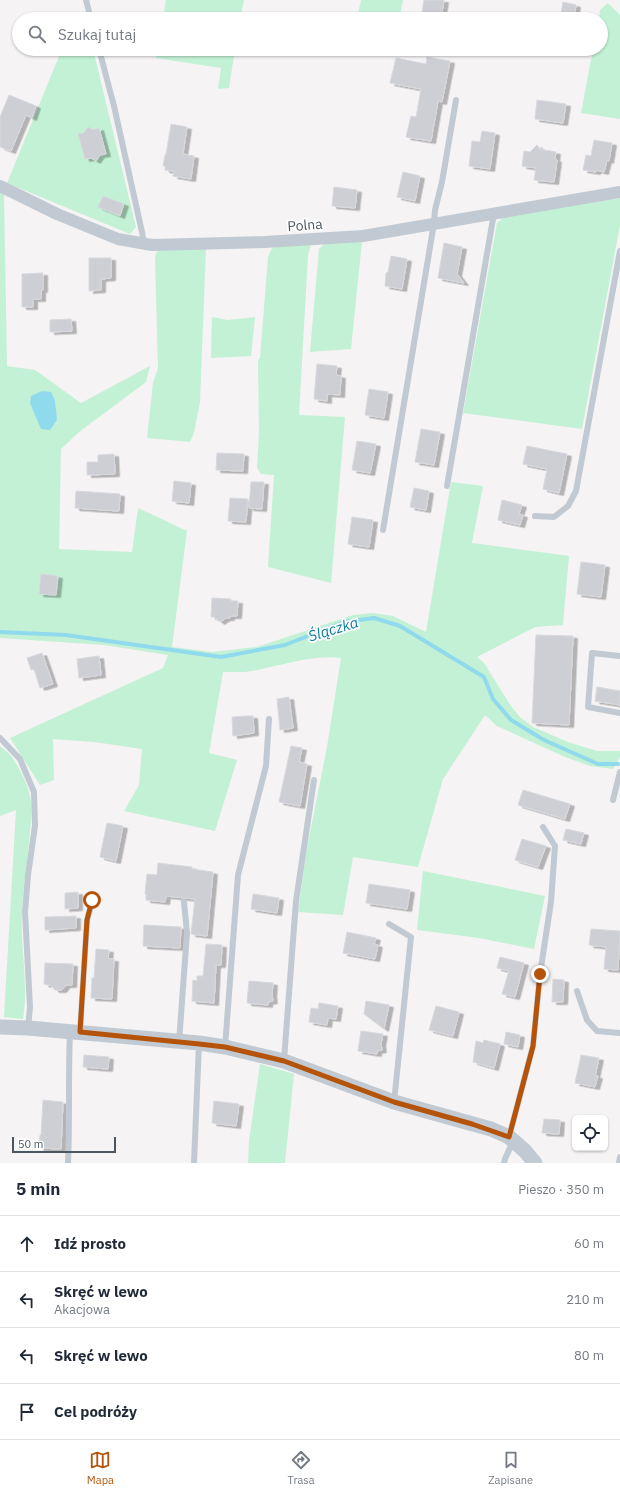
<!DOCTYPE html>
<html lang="pl">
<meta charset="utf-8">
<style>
:root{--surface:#fff;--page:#f2f2f3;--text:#1f2937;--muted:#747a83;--line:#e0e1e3;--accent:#b45309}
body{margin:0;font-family:"IBM Plex Sans",sans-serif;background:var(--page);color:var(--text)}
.controls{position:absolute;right:12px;bottom:12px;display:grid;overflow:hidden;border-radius:6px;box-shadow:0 1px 3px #0004}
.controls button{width:36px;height:36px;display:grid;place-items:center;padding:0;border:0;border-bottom:1px solid var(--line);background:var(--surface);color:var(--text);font:20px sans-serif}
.scale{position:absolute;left:12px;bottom:10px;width:104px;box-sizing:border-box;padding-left:4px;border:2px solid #4a5661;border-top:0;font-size:11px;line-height:14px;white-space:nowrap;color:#4a5661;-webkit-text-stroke:3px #fff;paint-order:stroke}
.stop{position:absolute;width:12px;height:12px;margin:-9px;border:3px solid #b45309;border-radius:50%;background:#fff}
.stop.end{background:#b45309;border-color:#fff;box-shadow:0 1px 4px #0008}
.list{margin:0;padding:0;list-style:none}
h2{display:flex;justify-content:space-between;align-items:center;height:52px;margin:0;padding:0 16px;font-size:17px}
h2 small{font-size:13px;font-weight:400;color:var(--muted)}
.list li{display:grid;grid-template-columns:26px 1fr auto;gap:12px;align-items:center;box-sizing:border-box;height:56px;padding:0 16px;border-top:1px solid var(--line)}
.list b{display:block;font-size:15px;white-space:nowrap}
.list p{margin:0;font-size:13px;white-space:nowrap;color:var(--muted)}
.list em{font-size:13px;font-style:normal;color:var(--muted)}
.icon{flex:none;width:22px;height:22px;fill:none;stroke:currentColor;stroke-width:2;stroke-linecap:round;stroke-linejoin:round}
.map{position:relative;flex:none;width:620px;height:1163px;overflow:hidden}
.search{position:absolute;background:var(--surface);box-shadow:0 1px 3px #0004;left:12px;right:12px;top:12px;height:44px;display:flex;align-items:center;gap:10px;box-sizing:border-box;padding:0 14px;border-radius:22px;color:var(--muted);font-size:15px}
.sheet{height:276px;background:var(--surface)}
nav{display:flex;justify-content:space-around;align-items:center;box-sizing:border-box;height:56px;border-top:1px solid var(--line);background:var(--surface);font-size:11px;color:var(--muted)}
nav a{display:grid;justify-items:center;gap:2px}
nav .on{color:var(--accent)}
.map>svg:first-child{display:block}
.green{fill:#c3f1d5}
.water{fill:#90daee}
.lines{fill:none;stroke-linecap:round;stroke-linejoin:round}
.stream{stroke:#90daee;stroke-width:4}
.building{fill:#cdcfd5;stroke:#d7d9de;filter:url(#shadow)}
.service{stroke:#c1cad2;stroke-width:6}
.minor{stroke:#c1cad2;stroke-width:12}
.tertiary{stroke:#c1cad2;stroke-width:15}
.route{stroke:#b45309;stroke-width:5}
.labels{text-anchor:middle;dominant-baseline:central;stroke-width:3.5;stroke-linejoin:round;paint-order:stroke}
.street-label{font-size:14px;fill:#4a5661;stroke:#fff}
.water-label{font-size:15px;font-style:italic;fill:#0c7c9b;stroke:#fff}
</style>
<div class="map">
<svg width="620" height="1163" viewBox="0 0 620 1163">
<defs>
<filter id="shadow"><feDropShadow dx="4.5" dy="2.5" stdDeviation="0" flood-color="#0004"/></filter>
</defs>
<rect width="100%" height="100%" fill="#f5f3f3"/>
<g class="green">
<path d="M166,0h78l-4,19h-77z"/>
<path d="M361,0h42l-4,19h-42z"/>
<path d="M608,3l12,12v104l-39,-6 12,-64h8v-30h-2l1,-9z"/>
<path d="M62,49h31l43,178 -6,7 -123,-51z"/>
<path d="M158,49h77l-6,39 -11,1 3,-21 -65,-10z"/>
<path d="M0,191l4,2 3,173 28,4 46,33 69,-37 -4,16 -67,50 -18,17 -2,100 73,3 6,-44 49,23 -15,116 40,5 45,-5 96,-32 19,-2 21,3 33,16 25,-150 32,4 -11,57 97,13 -6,69 -28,2 -58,30 7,6 27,43 9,11 13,10 35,15 29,9h23v6l-7,12 -23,-3 -25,-9 -68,-31 -12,-11 -42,64 -25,88 -65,-10 -10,58 -45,-3 8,-59 21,-106 14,-89c-32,-4 -65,10 -96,14 -7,0 -14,0 -22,0l-14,81 28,7 -22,71 -91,-20 15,-26 3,-36 -48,-7 -41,-3 1,41 -14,5 -30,-47 153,-70 5,-13 -64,-10 -104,-7z"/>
<path d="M620,198v27l-38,204 -119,-16 34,-190 8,-7z"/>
<path d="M362,241l-11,108 -41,3 9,-103 6,-6z"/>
<path d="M311,244l-3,11 -9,160 46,2 -14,166 -63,-16 6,-92 -13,-1 -4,-6 2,-36 -1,-72 2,-2 8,-101 3,-7 5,-5z"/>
<path d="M161,248h45l-6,154 -6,31 -4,9 -43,-4 6,-55 5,-15 -3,-109 1,-6z"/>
<path d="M212,317l16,3 27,-3 -4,39 -40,2z"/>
<path d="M0,746c4,3 8,6 11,10 8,10 20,35 20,47 1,9 0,19 -1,28 -2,27 -7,54 -8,82 -2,36 7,70 1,106l-19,-2 12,-207 -16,6z"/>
<path d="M423,871l122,25 -11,53 -55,-11 -62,-8z"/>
<path d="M260,1064l34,10 -9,89h-37l1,-22z"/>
</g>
<path class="water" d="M42,391l9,1 4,9 2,19 -7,10 -9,-1 -11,-26 1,-7z"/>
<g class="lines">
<path class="stream" d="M0,632l66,3 155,22 64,-12 59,-23 30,-4 26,8 84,51 9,22 18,21 33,20 54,24h20"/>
</g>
<g class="building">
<path d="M424,0h20l-3,19h-20z"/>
<path d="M563,2l13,3 -2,14h-14z"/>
<path d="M427,57l23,4 -8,41 -4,-1 -7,40 -25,-4 5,-21 5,1 5,-28 -31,-6 6,-25 30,6z"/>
<path d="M9,95l27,11 -4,12 -6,-3 -15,36 -11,-4v-30z"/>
<path d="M537,100l29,4 -3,19 -28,-4z"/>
<path d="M171,124l16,3 -4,27 11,2 -3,23 -18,-3 1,-5 -9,-1v-4h-2l2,-11h1z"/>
<path d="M88,127l5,3 6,-2 7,26 -6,1 -4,6 -5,-3 -6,1 -7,-25 6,-1z"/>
<path d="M482,131l13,2 -5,36 -21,-3 3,-25 8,1z"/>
<path d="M594,140l18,3 -3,18 -2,-1 -3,12 -8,-2v2l-13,-2 3,-15 5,1z"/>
<path d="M537,145l3,4 16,3 -1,7 2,1 -3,22 -20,-2 2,-12 -14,-2 2,-15 6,1z"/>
<path d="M403,172l17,4 -5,25 -18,-4z"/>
<path d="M334,187l23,3 -2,18 -23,-2z"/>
<path d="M103,196l21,8 -4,12 -22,-9z"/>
<path d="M444,243l18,4 -5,27 7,9 -26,-5z"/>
<path d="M391,256l16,3 -5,30 -17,-3 1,-13 2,-1z"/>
<path d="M89,258h22v20l-10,1v11l-12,1z"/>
<path d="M43,273v17h-2v9h-8v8h-11v-33z"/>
<path d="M71,319l1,12 -22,1v-12z"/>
<path d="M317,364l20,2 -1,9 5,1 -1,19 -13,-1v7l-13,-2z"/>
<path d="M369,389l19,3 -4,26 -19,-3z"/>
<path d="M421,429l19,3 -6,33 -19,-3z"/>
<path d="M357,441l19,3 -6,29 -18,-3z"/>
<path d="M527,446l40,8 -8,39 -16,-4 4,-20 -24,-5z"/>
<path d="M217,453l27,1 -1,17 -27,-1z"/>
<path d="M114,454l1,20 -28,1v-13h11v-7z"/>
<path d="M174,481l17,2 -2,20 -17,-2z"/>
<path d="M251,482h13l-2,27 -13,-1z"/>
<path d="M414,488l15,3 -3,19 -16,-3z"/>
<path d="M76,491l44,3 -1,17 -44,-3z"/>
<path d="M230,498l18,1 -2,23 -18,-1z"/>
<path d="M502,500l20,5 -3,9 4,1 -3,10 -22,-5z"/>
<path d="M352,517l21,3 -4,27 -21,-3z"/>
<path d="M581,562l24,3 -4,32 -24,-3z"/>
<path d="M41,574l17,2 -2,19 -17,-1z"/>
<path d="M212,598l19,1v2h7l-1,15h-7v2h-4l-6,4 -6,-5h-3z"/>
<path d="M536,635l37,1 -4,89 -37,-2z"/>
<path d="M42,653l11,31 -13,4 -6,-19 -3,1 -4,-12z"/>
<path d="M99,656l2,19 -22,3 -2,-19z"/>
<path d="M597,687l23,4v14l-25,-4z"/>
<path d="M289,697l4,31 -13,2 -3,-31z"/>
<path d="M246,716h7l1,17 -21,3 -1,-19z"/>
<path d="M291,746l11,2 -3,14 8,2 -7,42 -21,-4z"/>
<path d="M523,790l47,14 -5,15 -47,-14z"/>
<path d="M107,823l16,3 -7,35 -16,-4z"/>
<path d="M566,829l18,4 -3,11 -18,-4z"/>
<path d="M522,839l24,7 -8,21 -23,-7z"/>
<path d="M158,863l34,4v2l21,3 -6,64 -16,-2 4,-35 -29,-3 -1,6 -19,-2v-6h-1l2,-20 10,1z"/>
<path d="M369,884l41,6 -3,19 -41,-6z"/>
<path d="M78,892v16l-13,1v-16z"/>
<path d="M253,894l26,4 -2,15 -26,-4z"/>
<path d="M76,916v12l-31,2v-13z"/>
<path d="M144,925l37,2 -1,21 -37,-2z"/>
<path d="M591,929l29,2 -2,39 -14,-1 2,-22 -17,-2z"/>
<path d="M347,932l29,6 -2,6 4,1 -3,14 -32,-6z"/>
<path d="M206,944l16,1 -1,20h-5l-2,38 -22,-2 1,-21 4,1v-5h6z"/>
<path d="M96,949l13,1 -1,9h6l-2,40 -21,-1 1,-20h2z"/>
<path d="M500,957l24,6 -9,34 -13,-3 7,-23 -12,-3z"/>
<path d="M45,963l28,1 -1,21h-6l-4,5h-7l-4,-5 -7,-1z"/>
<path d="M553,979l11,1 -1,22h-11z"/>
<path d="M249,981l24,2 -1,12 1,6 -5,1v3l-21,-2z"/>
<path d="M366,1001l23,4 -5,24 -20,-15z"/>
<path d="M319,1003l19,3 -2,13 -8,-1 -1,7 -18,-3 2,-14 7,1z"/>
<path d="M436,1006l23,6 -6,24 -24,-6z"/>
<path d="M361,1031l22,3 -2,10 1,6 -5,1v3l-19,-3z"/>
<path d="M506,1032l14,3 -2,12 -14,-3z"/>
<path d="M484,1040l16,4 -6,24 -21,-6 3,-21 7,2z"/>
<path d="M84,1055l25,2 -1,12 -25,-2z"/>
<path d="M581,1055l18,3 -4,18h3l-3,11 -20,-4z"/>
<path d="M43,1100l20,2 -2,47 -22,-1 1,-13h1z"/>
<path d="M214,1101l25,3 -3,22 -24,-3z"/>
<path d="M544,1119l16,1 -1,14 -17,-1z"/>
</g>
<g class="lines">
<g class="service">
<path d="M86,0l5,19"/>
<path d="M99,49l15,57 28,126 2,11"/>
<path d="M447,486l47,-273"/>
<path d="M535,516l19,1 14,-11 8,-15 44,-240"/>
<path d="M383,530l51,-307 1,-13 7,-28 14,-82"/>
<path d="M620,656l-28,-3 -4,54 32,6"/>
<path d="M0,738l20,21 14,33 1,34 -7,49 -3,37 5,95 -2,21"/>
<path d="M613,800l7,-28"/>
<path d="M389,924l22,13 -17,165"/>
<path d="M577,991l10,29 10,11 23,2"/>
<path d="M80,1032l7,-112 6,-20"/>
<path d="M179,1042l8,-109 -3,-31"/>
<path d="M225,1047l13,-172 28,-109 3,-47"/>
<path d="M284,1060l12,-159 18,-121"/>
<path d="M509,1137l24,-91 7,-72 11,-72 4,-56 -12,-19"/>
<path d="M68,1163c2,-43 0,-87 2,-130"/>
<path d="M194,1163l5,-120"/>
<path d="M504,1163l1,-4 8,-18"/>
<path d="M619,1163l1,-6"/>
</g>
<path class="minor" d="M0,186l57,28 61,25 34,6 113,-3 98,-6 257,-44"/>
<path class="tertiary" d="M0,1027l28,1 171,15 26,4 59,14 110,41 97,27 18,8 16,14 10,12"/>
</g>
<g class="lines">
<path class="route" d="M92,900l-5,20 -7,112 119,12 26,3 59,14 110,41 78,22 37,13 24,-91 7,-72"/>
</g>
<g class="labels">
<g class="street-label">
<text transform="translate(305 225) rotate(-4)">Polna</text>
</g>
<g class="water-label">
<text transform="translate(333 629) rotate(-17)">Ślączka</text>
</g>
</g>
</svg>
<div class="controls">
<button><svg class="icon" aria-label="locate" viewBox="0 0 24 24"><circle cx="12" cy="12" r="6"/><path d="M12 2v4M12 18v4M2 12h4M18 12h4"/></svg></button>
</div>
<div class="scale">50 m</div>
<div class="stop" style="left:92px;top:900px"></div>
<div class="stop end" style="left:540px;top:974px"></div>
<div class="search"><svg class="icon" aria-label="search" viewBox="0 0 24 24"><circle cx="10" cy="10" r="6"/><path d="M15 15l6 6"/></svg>Szukaj tutaj</div>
</div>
<section class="sheet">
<h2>5 min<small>Pieszo · 350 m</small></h2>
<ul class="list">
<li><svg class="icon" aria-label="ahead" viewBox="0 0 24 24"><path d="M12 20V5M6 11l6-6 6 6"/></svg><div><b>Idź prosto</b></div><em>60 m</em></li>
<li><svg class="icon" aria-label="left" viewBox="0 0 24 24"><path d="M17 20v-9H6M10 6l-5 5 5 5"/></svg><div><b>Skręć w lewo</b><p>Akacjowa</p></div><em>210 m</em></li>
<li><svg class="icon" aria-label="left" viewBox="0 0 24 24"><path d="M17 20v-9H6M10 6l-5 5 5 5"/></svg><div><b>Skręć w lewo</b></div><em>80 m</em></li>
<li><svg class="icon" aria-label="arrive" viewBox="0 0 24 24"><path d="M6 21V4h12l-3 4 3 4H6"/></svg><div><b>Cel podróży</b></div></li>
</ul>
</section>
<nav>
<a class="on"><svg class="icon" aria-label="map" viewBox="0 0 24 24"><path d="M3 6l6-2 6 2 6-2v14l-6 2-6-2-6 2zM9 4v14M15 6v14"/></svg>Mapa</a>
<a><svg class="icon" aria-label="directions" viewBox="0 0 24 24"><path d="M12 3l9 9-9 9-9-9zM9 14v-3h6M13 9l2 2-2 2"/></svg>Trasa</a>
<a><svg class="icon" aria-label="saved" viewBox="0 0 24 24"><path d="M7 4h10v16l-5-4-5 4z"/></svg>Zapisane</a>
</nav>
